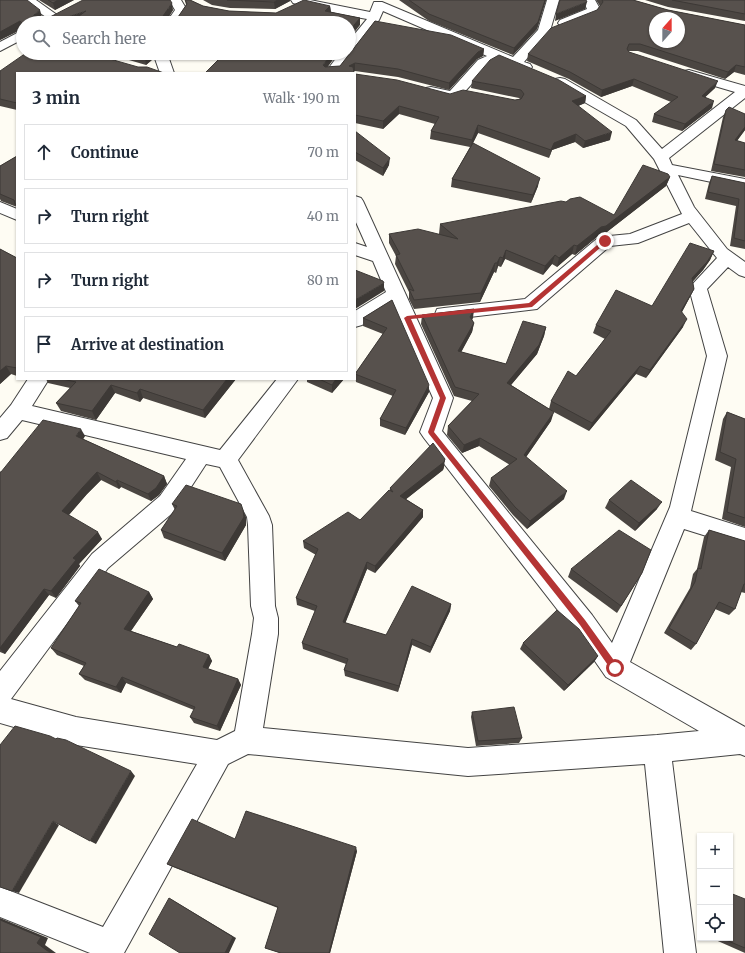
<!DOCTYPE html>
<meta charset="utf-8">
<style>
:root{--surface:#fff;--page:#f6f6f7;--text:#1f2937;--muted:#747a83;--line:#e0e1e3}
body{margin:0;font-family:Merriweather,serif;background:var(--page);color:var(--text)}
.controls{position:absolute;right:12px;bottom:12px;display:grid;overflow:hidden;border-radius:0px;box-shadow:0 1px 3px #0004}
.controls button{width:36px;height:36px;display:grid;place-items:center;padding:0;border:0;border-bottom:1px solid var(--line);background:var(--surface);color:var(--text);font:20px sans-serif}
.compass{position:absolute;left:649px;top:12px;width:36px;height:36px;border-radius:50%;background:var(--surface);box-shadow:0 1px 3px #0004;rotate:21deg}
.stop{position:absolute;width:12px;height:12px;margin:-9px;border:3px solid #b43434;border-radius:50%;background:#fff}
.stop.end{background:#b43434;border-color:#fff;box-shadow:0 1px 4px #0008}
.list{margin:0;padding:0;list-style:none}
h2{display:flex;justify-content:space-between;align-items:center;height:52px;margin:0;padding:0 16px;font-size:17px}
h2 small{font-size:13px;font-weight:400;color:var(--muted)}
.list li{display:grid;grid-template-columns:26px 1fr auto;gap:12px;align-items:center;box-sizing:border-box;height:56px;margin:0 8px 8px;padding:0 8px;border:1px solid var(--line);border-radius:0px}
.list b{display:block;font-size:15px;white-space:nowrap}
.list em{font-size:13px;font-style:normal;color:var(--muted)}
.icon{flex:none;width:22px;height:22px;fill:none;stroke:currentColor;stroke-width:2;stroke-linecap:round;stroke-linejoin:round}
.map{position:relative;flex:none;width:745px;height:953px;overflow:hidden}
.search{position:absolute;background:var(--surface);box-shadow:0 1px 3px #0004;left:16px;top:16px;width:340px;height:44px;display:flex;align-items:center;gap:10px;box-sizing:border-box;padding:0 14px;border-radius:22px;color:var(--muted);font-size:15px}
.panel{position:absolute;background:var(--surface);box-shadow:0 1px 3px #0004;left:16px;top:72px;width:340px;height:308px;border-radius:0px}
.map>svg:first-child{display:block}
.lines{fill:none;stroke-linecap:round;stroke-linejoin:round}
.minor-casing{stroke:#434343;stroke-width:2}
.minor{fill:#fff;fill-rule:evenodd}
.wall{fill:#4b4642}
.shaded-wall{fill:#3d3936}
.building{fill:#57514d;stroke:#3d3936;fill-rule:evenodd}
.route{fill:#b43434}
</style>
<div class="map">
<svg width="745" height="953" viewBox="0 0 745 953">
<rect width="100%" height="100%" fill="#fefcf3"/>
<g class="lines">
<defs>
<g id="minor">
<path d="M22,0h14l24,17 -2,3h-8z"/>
<path d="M169,0h12l6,10 -9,13h-12l9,-13z"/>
<path d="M291,0h19l60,12 4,-10h8l131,55 25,-27 9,-30h12l-9,31 -26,31 6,2 2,3 -2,3h-10l-22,-9 -10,5 -29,32 -12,2 -21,-6 -2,-3 2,-3 5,-1 19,4 28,-31 9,-4 -104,-45 -4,9 -40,53h-14l15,-20h9v-12l18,-22 -50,-9 -24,-7z"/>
<path d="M583,0h12l4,7 -2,7 -29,12h-8l-2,-3 2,-3 27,-11z"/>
<path d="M23,30v9l-23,12v-9z"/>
<path d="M153,53h14l7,20h-14z"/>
<path d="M689,70l56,16v12l-76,60 3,7 73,14v10l-67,-14 16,32 33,42 18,13v15l-6,-2 -11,-8 -21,22 20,67 -36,155 54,17v20l-61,-19 -54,133 115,65v29l-5,-2 -68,7 24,192h-32l-19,-189 -177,12 -220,-22 -20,10 -104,189h-34l-90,-36v-30l103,40 94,-163 -121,-19 -76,-22v-52l92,-117 68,-58 26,-37 -164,-39 -15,18 -7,2v-22l11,-13 17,-26h21l-17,27 188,44 57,-71h21l-60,81 31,56 3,9 3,81 3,12v16l-15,94 205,20 189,-13 42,-4 -93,-54 -32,-46 -150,-193 -4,-6 13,-34 -41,-93 -30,20 -7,2v-16l31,-19 -13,-31 -18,-6v-12l12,4 -12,-27v-24l6,2 2,3 90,197 -11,33 150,184 20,28 58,-136 37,-151 -18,-68 28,-30 -28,-35 -51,20 -28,3 -73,63 -93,11 -7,-1 -2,-5 2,-5 7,-1 81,-9 74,-62 31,-3 52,-20 -28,-55 -28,-33 -71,-41 -2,-3 2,-3 5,-1 5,1 71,41 26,29 73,-57 -51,-15 -2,-3 2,-3zM206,464l14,3 27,50 1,8 3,81 3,12 -2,16 -17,97 -18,9 -141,-23 -65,-18 97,-131 68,-58z"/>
<path d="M0,202l17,7v11l-17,-7z"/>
</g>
</defs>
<use href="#minor" class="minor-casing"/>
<use href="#minor" class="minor"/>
</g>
<g class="wall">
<path d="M0,0l42,17h8l123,-7 -4,7h9l8,-12 -1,-5h5l13,6 26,5 47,2 54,-7 1,6 29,6v7l-11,-2h-326l-1,6 -22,11z"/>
<path d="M39,0h35l-19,10z"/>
<path d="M203,0h87v1l-15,8 -45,-1 -18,-3z"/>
<path d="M399,0h147l-9,29 -24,26 -84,-34z"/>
<path d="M596,0h37l35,10 77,15v50l-11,-3 -9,7 -87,-28h-10l1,1 86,36 -10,9 7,11 -30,23 -30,-9 2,-8 17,-12 -39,-16 -31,11 -32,-18 -42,-18 1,-7 69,-44 3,-4z"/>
<path d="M645,0h100v21l-77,-14z"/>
<path d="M375,21l109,28 -1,7 -6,3 -28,31 -51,-13 -43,-6h-1l-26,-4 12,-1z"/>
<path d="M105,53h47l1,6 -7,6z"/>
<path d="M0,71l17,2v37l-17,-4z"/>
<path d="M355,74l95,20 65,6 5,-1 -1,-1 -48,-10 1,-7 114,15 -1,7 -7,3 32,34 -27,8 -8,-6 -23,8 -3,8 -71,-25 -5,10 65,43 -7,17 -80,-16 1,-8 18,-32 -40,-8 1,-8 4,-7 -36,-10 -16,15 -28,-6z"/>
<path d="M726,110l19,4v16l-8,11 8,2v34l-34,-6 12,-54z"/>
<path d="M355,131l34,34 -6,11 -28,-16z"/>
<path d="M17,156v52v-1l-16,-6 -1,-2v-33z"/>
<path d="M712,176l33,7v66l-15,-3 6,-40 -31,-7 4,-16z"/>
<path d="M670,177l-4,9 -63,49 -5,1 -23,19 -3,-1 -15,13 -5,-3 -9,11 -38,-16 -4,8 -3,-1 -2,7 -2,-1 -14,30 -66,7 -5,-10v-7l-14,-28 1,-8 -7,-13v-9h51h-1l1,-10 174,-9z"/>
<path d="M0,249l17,9v118l-6,-2 -11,10z"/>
<path d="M714,251l-4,9 -7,10 -11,12 2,7 -12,23 1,15 -37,51 -10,-4 -47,57 -37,-20 -1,10 -25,36 38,42 -37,30 -14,-14 -24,-29 2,-8 19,-13 -31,-19 -17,7 -15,-18 1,-9 24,-25 -18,-5 -33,-72 1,-9 52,-6 -2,11 2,3 -2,9 -11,20 45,12 40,-37 -2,9 -7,18 -26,31 38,24 2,-8 25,-25 29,-37 -12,-6 3,-8 56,-19z"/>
<path d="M392,300l37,92 -24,43 -25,-9v-7l13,-23 -37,-14 -1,-8 28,-40 -20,-8v-8z"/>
<path d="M46,379h190l-31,39 -62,-20 -3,4 -25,-9 -19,27 -35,-9 -5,-8 14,-15 -22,-5z"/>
<path d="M307,379h37l-12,14 -25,-11z"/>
<path d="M727,412l18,7v108l-23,-8 9,-52 -16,-7 8,-41z"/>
<path d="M85,436l-2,3 81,37 3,8 -8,11 -8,6 -30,-14 -2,2 -18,-9 -14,14 -18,21 33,24 -23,25 1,2 -24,32 -7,-3 -44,59 -5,-2v-180h1z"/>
<path d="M444,467l-1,3 -37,29 17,11v7l-48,56 -8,-4 -22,54 41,12 65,-31 -1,7 -20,42 -18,-8 -14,47 -53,-16 -1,-6 2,-6 -43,-15 -1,-6 13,-32 -18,-6 -1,-7 20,-43 -12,-7 -1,-7 57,-21 30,-30v-2z"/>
<path d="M609,500l48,9 -22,22 -30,-23z"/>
<path d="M172,504l74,13v8l-21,36 -61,-23 -3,-8 14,-20z"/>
<path d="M709,530l36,11v52l-4,-1 -6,17 -6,6 -14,-6 -19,35 -5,6 -27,-17 26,-45 3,-14 4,-5 7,-32z"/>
<path d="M571,569l71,4 -25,40 -49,-36z"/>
<path d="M149,592l4,7 -22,32 46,16 32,8 3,6 -4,8 30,10 3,6 -21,46 -26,-8 -4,-6 4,-7 -68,-27 -5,10 -36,-13 -6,-6 5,-8 -27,-11 -6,-7 28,-42 -4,-5z"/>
<path d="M523,643l75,13 -4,6 -30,29 -44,-42z"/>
<path d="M472,712l50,26 -3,5 -43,3 -5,-29z"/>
<path d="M235,839l122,12 -27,102h-50l-15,-5 13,-40 -105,-41 -6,-3z"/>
<path d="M745,899v54l-34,-15h19z"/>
</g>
<g class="shaded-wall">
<path d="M58,0h16l-19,10 -2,-7z"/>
<path d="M278,0h12v1l-15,8 -1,-7z"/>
<path d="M545,0h1l-9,29 -24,26 1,-7z"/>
<path d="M587,2l-2,7 -30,12 1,-7z"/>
<path d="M172,3l1,7 -9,13 -1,-7z"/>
<path d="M330,6l1,7 -6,-2z"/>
<path d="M40,10l2,7h-9l1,-2z"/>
<path d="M86,11l-12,12h-24z"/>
<path d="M360,18v7l-11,14v-8z"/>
<path d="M20,21l2,8 -22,11v-8z"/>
<path d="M484,49l-1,7 -6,3 -28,31v-7l29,-31z"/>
<path d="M150,53h2l1,6 -7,6 -1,-8z"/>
<path d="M332,53h6l-14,19 -1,-7z"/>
<path d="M355,63v8l-5,2 -1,-7z"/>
<path d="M736,65l-2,7 -9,7 3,-7z"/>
<path d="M634,79l-2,7 -31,11 1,-7z"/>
<path d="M718,81l-3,7 -16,15 3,-7z"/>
<path d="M586,96l-1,7 -14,6 1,-8z"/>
<path d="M714,101l-2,7 -30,23 3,-7z"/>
<path d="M399,106v8l-16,15v-8z"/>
<path d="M478,125v8l-7,14 1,-7z"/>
<path d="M745,127v3l-13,17 3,-7z"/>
<path d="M612,132l-2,8 -27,8 2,-7z"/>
<path d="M576,134l-1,8 -23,8 -3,8 2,-8 3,-7z"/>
<path d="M390,158l-1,7 -6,11v-8z"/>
<path d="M670,177l-4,9 -63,49 -5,1 -23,19 2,-9 24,-19z"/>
<path d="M540,178l-2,8 -7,17 2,-8z"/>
<path d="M574,245l-2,9 -15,13 2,-9z"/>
<path d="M506,250l-1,9 -4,8 2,-9z"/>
<path d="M714,251l-4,9 -7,10 -15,17 4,-9z"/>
<path d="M555,255l-3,9 -9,11 2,-9z"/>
<path d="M500,257l-2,9 -2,7 1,-10z"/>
<path d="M495,263l-1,9 -14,30 1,-9z"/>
<path d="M384,283v8l-29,18v-9z"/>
<path d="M694,289l-4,8 -12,22 3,-8z"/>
<path d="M474,309l-1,9 -4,8 1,-9z"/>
<path d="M687,319l-4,8 -37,51 4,-8z"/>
<path d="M474,323l-2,9 -15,28 1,-9z"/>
<path d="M546,327l-2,9 -7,18 -32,38 2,-9z"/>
<path d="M6,366l5,8 -11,10v-13z"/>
<path d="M640,366l-4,8 -47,57 3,-8z"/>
<path d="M227,379h9l-31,39 -2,-8z"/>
<path d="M336,379h8l-12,14v-8z"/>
<path d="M111,385l4,8 -19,27 -4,-9z"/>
<path d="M429,385v7l-24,43 1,-7z"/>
<path d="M140,389l3,9 -3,4 -3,-9z"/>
<path d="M554,412l-3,9 -29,42 2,-8z"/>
<path d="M81,429l4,7 -5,8 -4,-8z"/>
<path d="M480,438l-1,8 -17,7 2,-8z"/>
<path d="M445,459l-1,8 -1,3 -43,34v-8z"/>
<path d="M97,472l4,8 -14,14 -21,24 -4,-7 21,-24z"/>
<path d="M164,476l3,8 -8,11 -8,6 -3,-7z"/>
<path d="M117,480l4,7 -2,2 -3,-7z"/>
<path d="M567,491l-3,8 -37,30 3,-8z"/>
<path d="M662,502l-5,7 -22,22 4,-8z"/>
<path d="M243,510l3,7v8l-21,36 -3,-8z"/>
<path d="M423,510v7l-48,56v-7z"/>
<path d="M98,532l4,7 -23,25 1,2 -24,32 -5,-7 22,-33z"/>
<path d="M367,562v7l-24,60v-7z"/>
<path d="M44,589l5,6 -44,59 -5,-5v-1z"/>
<path d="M149,592l4,7 -25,36 -4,-6z"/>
<path d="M451,604l-1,7 -20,42 1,-6z"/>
<path d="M412,639v6l-14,47 1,-6z"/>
<path d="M209,655l3,6 -6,12 -3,-6z"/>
<path d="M598,656l-4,6 -30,29 4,-6z"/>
<path d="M122,677l4,6 -5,10 -5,-6z"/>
<path d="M238,679l3,6 -21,46 -3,-5z"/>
<path d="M131,771l4,5 -39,68 -6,-3z"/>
<path d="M53,821l6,4 -40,68 -7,-2z"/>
<path d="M356,847l1,4 -27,102h-1z"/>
<path d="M169,898l67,40 -7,15h-4z"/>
<path d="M0,918l48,20 -3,7 11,8h-6l-50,-33z"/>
</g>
<g class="building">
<path d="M0,0h27l13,10 -6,5 -1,2h17l33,-17h87l2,3 -9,13 1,1h14l9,-13 -2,-4h5l13,6 26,5 47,2 28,-13 26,6 -5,5 35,7 -11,13v-8h-280l17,-12 -36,12h-27v9h-2l1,-9 -2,-2 -20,11z"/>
<path d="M48,0h10l-5,3z"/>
<path d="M227,0h51l-4,2z"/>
<path d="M409,0h136l-7,22 -24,26 -85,-34z"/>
<path d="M560,0h26l1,2 -31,12z"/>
<path d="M602,0h31l35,10 77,15v42l-9,-2 -8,7 -88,-28h-11l-2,5 2,3 89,29 -16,15 12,5 -29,23 -31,-10 24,-17 -44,-18 -32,11 -32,-18 -42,-18 23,-26 46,-18 6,-8zM655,18h24v24h-24z"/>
<path d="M672,0h73v14z"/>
<path d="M375,21l76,14 33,14 -6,3 -29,31 -51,-14 -43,-6 -6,3 4,1 1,6h-149l20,-20h107l-9,12 2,2 15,-1z"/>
<path d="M26,53h63l49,14h9l17,6h-147v30l-17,-4v-28z"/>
<path d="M129,53h21l-5,4z"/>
<path d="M499,55l60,25 27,16 -14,5 40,31 -27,9 -9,-7 -22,9 -3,7 -73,-25 -6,15 -41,-9 8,-14 -40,-11 -16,15 -28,-6v-41l42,6 53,14 13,-4 52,10 6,-1 3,-5 -3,-4 -49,-9 18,-21z"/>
<path d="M729,107l16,7v13l-10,13 10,3v27l-31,-6 12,-54z"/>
<path d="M355,131l35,27 -7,10 -28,-16z"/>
<path d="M473,143l67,35 -7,17 -81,-16z"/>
<path d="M17,156v49l-2,-1 -1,-4 -14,-6v-28z"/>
<path d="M643,165l25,9 2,3 -64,49 -5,1 -24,19 -3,-1 -15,13 -4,-3 -10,11 -39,-16 -3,8 -3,-1 -3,6h-2l-14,30 -67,7 -5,-11 5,2 -18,-36 4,-1 -11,-20 29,-5 40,10 -18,-15 121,-23 5,1 4,-3 10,-2 34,18z"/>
<path d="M712,176l33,7v58l-11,-3 5,-39 -31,-7z"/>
<path d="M690,243l24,8 -7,11 -15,16 2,11 -13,22 6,8 -37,51 -10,-4 -48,57 -41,-22 17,-30 8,5 35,-45 -15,-6 20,-35 36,16z"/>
<path d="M0,249l17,9v110l-11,-2 -6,5z"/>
<path d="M355,270l28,11 1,2 -29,17z"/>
<path d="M392,300l37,85 -23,43 -26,-9 16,-29 -41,-16 32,-46 -24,-10z"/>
<path d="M474,309l-4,8 4,6 -16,28 48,13 17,-43 23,6 -7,18 -32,38 47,29 -30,43 43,36 -37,30 -15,-14 -24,-29 26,-19 -37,-21 -16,7 -16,-19 31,-32 -24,-7 -33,-72z"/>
<path d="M62,379h165l-24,31 -63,-21 -3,4 -26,-8 -19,26 -36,-8 20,-21z"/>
<path d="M319,379h17l-4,6z"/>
<path d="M727,412l18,7v99l-18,-6 9,-53 -16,-7z"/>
<path d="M43,420l38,9 -5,7 88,40 -8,12 -8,6 -31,-14 -1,2 -19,-10 -14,15 -21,24 36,21 -25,26 3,2 -25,31 -7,-2 -44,59v-176h1z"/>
<path d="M433,443l12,16 -1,3 -44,34 23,14 -48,56 -8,-4 -24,60 43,13 26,-49 39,18 -20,43 -19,-8 -13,47 -55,-16 4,-11 -46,-16 15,-37 -21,-8 22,-49 -15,-8 45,-29 12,8 29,-30 4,2 -3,-4z"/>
<path d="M631,480l31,22 -23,21 -30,-23z"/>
<path d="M186,485l55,19 2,6 1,7 -22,36 -61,-23 16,-24 -5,-2z"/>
<path d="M619,530l32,20 -9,23 -21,33 -50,-37z"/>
<path d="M709,530l36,11v43h-1l-9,25 -16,-7 -23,42 -27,-16 26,-46 3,-14 3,1z"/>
<path d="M99,569l50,23 -25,37 53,18 2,-3 30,11 -6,12 35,12 -21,47 -27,-9 5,-10 -73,-30 -6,10 -37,-13 7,-11 -35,-15 30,-45 -6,-2z"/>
<path d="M557,610l22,19 19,27 -30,29 -45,-42z"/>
<path d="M514,707l8,31 -44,3 -6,-29z"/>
<path d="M15,726l35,10 6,3 1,-1 9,2 65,31 -41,70 -37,-20 -41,70 -12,-4v-142z"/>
<path d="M246,811l110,36 -27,106h-48l-16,-5 13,-41 -111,-43 25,-45 43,20z"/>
<path d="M730,893l15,6v49l-24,-10h9z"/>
<path d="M169,898l64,39 -8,16h-45l-31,-19z"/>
<path d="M0,920l41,17 -4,6 13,10h-50z"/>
</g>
<path class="route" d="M603,240l5,1 -76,66 -121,12 35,79 -12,34 151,188 33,46 1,2 -4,4 -3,-1 -32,-46 -151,-191 -1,-2 12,-34 -36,-80 3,-2 122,-13z"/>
</svg>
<div class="controls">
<button>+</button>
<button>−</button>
<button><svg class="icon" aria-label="locate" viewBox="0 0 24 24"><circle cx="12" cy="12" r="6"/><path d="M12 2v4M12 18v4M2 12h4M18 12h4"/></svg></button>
</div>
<svg class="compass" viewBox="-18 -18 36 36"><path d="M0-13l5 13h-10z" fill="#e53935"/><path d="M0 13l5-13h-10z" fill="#747a83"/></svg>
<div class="stop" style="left:615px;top:668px"></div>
<div class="stop end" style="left:605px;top:241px"></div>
<div class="search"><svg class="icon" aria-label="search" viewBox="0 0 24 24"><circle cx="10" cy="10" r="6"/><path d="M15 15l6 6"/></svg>Search here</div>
<section class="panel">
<h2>3 min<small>Walk · 190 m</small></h2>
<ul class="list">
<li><svg class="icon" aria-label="ahead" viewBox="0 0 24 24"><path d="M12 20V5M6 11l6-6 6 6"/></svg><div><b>Continue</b></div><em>70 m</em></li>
<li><svg class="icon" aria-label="right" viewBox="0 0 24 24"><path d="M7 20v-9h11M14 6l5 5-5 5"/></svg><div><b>Turn right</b></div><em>40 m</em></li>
<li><svg class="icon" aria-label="right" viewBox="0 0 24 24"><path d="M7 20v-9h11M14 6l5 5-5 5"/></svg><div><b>Turn right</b></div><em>80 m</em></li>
<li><svg class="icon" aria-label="arrive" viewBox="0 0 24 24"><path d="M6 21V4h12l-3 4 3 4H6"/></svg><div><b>Arrive at destination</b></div></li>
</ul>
</section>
</div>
